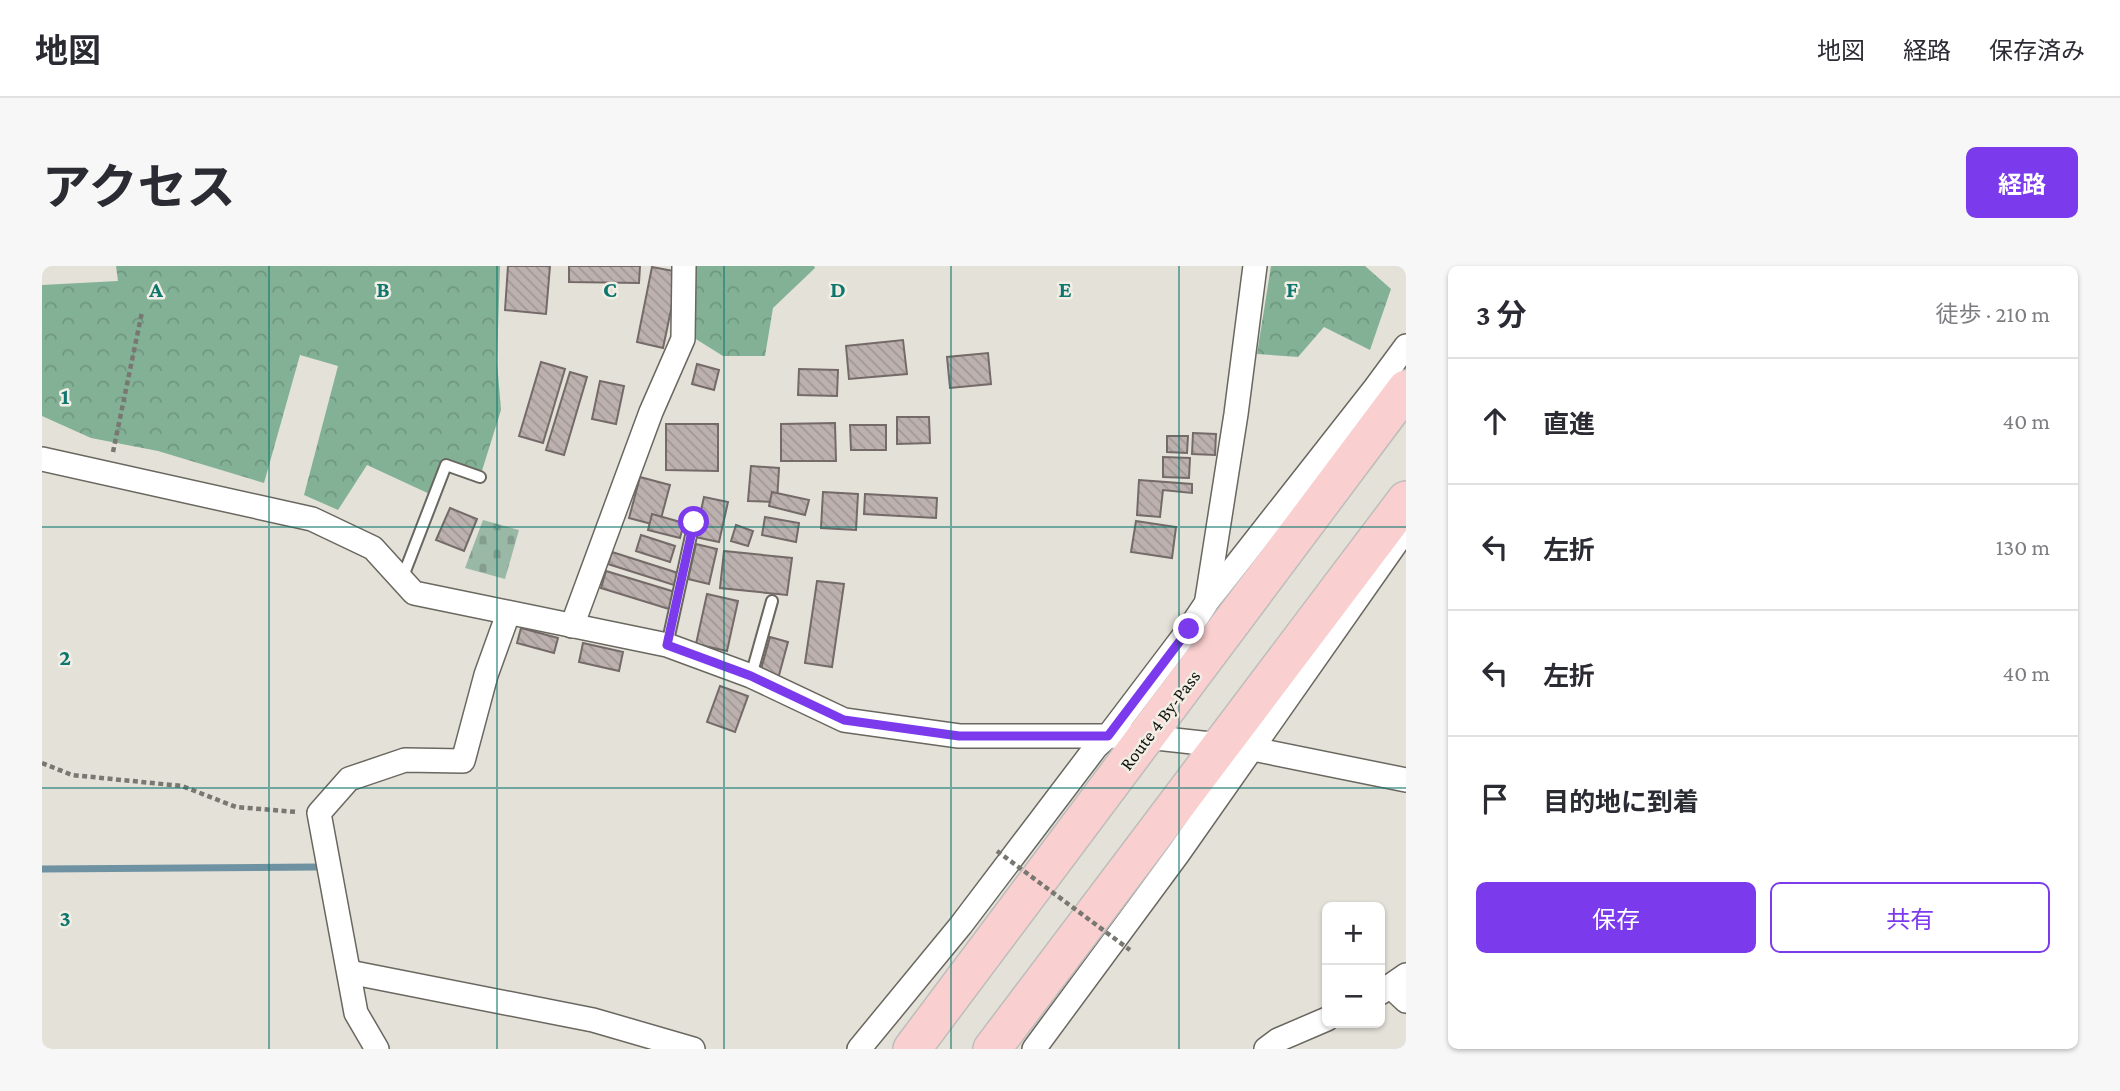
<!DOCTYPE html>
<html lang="ja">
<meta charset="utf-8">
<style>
:root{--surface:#fff;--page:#f7f7f7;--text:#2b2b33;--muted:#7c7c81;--line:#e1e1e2;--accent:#7c3aed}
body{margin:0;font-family:"Crimson Pro","Noto Sans JP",serif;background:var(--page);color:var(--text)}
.controls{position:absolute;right:21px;bottom:21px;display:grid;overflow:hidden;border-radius:10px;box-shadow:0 2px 5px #0004}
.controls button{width:63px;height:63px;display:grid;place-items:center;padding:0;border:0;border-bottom:2px solid var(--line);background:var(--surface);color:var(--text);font:35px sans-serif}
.stop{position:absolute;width:21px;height:21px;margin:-16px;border:5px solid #7c3aed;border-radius:50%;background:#fff}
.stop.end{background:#7c3aed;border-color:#fff;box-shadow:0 2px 7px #0008}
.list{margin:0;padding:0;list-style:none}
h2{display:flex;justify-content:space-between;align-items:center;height:91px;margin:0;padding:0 28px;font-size:30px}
h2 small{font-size:23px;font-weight:400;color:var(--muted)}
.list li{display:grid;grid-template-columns:46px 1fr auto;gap:21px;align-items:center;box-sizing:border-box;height:126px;padding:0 28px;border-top:2px solid var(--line)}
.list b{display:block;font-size:26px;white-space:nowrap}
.list em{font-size:23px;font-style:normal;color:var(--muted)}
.actions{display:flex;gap:14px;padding:21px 28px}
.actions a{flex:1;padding:16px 0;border:2px solid var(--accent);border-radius:10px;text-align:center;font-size:24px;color:var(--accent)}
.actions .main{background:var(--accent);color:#fff}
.icon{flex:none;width:38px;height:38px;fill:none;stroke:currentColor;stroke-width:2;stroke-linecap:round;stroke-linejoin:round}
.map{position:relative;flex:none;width:1364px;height:783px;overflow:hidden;border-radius:10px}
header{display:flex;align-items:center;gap:42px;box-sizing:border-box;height:98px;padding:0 35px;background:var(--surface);border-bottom:2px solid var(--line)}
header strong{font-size:33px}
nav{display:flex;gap:38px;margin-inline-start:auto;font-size:24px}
.intro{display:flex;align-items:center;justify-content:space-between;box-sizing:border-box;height:168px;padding:0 42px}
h1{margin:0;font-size:49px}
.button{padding:18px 32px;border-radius:10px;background:var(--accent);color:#fff;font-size:24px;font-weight:700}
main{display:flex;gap:42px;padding:0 42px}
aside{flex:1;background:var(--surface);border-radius:10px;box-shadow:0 2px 5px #0004}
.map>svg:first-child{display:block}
.forest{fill:url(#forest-crowns)}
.cemetery{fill:url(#cemetery-stones)}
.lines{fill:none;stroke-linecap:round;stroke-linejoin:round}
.stream{stroke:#6f92a2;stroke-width:7}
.building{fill:url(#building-back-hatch);stroke:#746a68;stroke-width:2}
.service-casing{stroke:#69675f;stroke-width:14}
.minor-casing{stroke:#69675f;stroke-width:26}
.trunk-casing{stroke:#bdbdbc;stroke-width:40}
.path{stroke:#797771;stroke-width:4.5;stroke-dasharray:5 3.5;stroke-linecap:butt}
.service{stroke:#fff;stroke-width:10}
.minor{stroke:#fff;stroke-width:23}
.trunk{stroke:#facfcf;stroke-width:37}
.path-bridge{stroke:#797771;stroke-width:4.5;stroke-dasharray:5 3.5;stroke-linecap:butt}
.route{stroke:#7c3aed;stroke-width:9}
.grid{fill:none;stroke:#0f766e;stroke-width:2;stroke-opacity:0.55}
.labels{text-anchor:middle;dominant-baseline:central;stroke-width:5;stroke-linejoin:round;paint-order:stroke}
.street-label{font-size:19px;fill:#141410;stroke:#f1efe5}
.grid-label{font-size:23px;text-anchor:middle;font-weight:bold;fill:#0f766e;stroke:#f1efe5;stroke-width:5;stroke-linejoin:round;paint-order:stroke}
</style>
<header>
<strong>地図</strong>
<nav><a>地図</a><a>経路</a><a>保存済み</a></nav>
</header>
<div class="intro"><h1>アクセス</h1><a class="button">経路</a></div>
<main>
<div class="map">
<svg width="1364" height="783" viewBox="0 0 1364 783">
<defs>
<pattern id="forest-crowns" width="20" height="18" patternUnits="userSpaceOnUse" patternTransform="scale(1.75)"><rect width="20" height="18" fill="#83b196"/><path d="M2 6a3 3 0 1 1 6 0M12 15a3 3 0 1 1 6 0" fill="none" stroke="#709780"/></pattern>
<pattern id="cemetery-stones" width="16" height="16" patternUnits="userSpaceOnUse" patternTransform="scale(1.75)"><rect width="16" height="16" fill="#9ab8a6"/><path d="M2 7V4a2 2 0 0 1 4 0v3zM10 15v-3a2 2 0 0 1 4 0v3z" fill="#849d8e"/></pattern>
<pattern id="building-back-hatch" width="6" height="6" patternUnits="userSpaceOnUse" patternTransform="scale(1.75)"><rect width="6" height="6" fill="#bcb1ae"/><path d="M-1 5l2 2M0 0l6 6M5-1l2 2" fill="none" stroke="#a19795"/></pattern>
</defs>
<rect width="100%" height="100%" fill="#e4e1d8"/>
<g class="forest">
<path d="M74,0h384l-3,96 4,48 -21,67 -34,-12 -12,31 -67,-31 -29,45 -34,-15 34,-129 -38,-11 -36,128 -106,-32 -67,-13 -49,-22v-131l76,-4z"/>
<path d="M642,0h130l1,2 -42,40 -8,48h-42l-40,-25z"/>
<path d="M1229,0h94l26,23 -21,61 -46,-23 -26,30 -41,-3z"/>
</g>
<path class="cemetery" d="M441,254l36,10 -14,49 -40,-11z"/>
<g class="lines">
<path class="stream" d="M0,603l274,-2"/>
</g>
<g class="building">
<path d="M466,0h42l-4,48 -41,-4z"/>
<path d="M527,0h71l-1,17 -70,-1z"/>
<path d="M610,1l27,5 -16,76 -26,-6z"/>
<path d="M861,74l4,34 -58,5 -3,-33z"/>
<path d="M946,87l3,31 -41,4 -3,-31z"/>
<path d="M499,96l24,7 -22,74 -24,-7z"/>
<path d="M655,98l22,6 -5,20 -22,-6z"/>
<path d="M757,103l39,1 -1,26 -39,-1z"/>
<path d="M528,106l17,5 -23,78 -18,-5z"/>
<path d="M558,115l24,5 -8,38 -24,-5z"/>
<path d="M855,151h32l1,26 -33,1z"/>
<path d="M793,157l1,38h-55v-37z"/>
<path d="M624,158h52v47l-52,-1z"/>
<path d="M808,159h36v25h-35z"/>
<path d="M1151,167l23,1 -1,21 -23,-1z"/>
<path d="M1125,170h21l-1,17 -20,-1z"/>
<path d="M1121,191l27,1 -1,20 -26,-1z"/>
<path d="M709,200l28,2 -2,34 -29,-1z"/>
<path d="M598,211l30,8 -11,41 -30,-8z"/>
<path d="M1097,214l53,4v9l-29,-3 -3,27 -23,-2z"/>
<path d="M730,226l37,8 -4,15 -36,-9z"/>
<path d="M781,226l35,2 -2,36 -35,-2z"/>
<path d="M823,228l72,4 -1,20 -72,-4z"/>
<path d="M662,231l24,5 -9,40 -24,-5z"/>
<path d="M408,242l27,11 -13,32 -28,-11z"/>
<path d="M610,248l32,9 -4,15 -32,-8z"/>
<path d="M723,251l34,6 -3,19 -34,-7z"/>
<path d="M1094,255l40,6 -4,31 -41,-6z"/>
<path d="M694,259l17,6 -5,15 -17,-5z"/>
<path d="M599,269l34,11 -5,16 -34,-11z"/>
<path d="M654,278l21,5 -8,35 -21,-5z"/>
<path d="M682,285l68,7 -5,37 -67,-7z"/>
<path d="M570,286l66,21 -4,12 -66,-21z"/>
<path d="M564,305l69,21 -6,17 -68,-21z"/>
<path d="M775,315l27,3 -12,83 -27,-4z"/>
<path d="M665,328l31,7 -11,50 -31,-7z"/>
<path d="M479,362l37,10 -4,15 -37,-10z"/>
<path d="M728,371l18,5 -10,37 -18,-6z"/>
<path d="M541,377l40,9 -4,19 -40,-9z"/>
<path d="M678,420l28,10 -13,36 -28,-10z"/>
</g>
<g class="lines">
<defs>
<g id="service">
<path d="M360,313l44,-114 34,12"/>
<path d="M625,379l27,-123"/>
<path d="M709,410l21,-75"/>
</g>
<g id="minor">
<path d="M0,193l270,60 61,29 41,45 253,52 84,31 93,44 115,16h149l39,1 73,8 33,4 153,31"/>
<path d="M1165,333l29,-185 19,-148"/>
<path d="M530,360l79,-214 32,-73 1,-73"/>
<path d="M307,706l244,48 100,29"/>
<path d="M1348,720l16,15"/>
<path d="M1338,727l26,-18"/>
<path d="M335,783l-21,-36 -37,-200 30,-34 56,-19 58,1 23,-86 22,-61"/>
<path d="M817,783l102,-124 135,-178 12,-11 81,-107 18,-27 168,-214 31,-42"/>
<path d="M992,783l144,-195 228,-325"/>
<path d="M1224,783l12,-9 49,-21"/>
</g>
<g id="trunk">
<path d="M870,783l494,-660"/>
<path d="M950,783l414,-549"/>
</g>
</defs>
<use href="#service" class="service-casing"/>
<use href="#minor" class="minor-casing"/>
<use href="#trunk" class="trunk-casing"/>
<g class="path">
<path d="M71,186l29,-140"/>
<path d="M0,497l30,12 110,11 54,21 61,5"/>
</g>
<use href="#service" class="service"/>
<use href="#minor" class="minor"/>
<use href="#trunk" class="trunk"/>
<path class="path-bridge" d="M955,585l133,99"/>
</g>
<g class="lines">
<path class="route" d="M652,256l-27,123 84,31 93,44 115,16h149l81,-107"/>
</g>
<path class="grid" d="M227,0v783M455,0v783M682,0v783M909,0v783M1137,0v783M0,261h1364M0,522h1364"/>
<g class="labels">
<g class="street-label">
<text transform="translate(1118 454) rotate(-53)">Route 4 By-Pass</text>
</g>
</g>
<g class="grid-label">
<text x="114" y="31">A</text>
<text x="341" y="31">B</text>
<text x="568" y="31">C</text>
<text x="796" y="31">D</text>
<text x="1023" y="31">E</text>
<text x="1250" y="31">F</text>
<text x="23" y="138">1</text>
<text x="23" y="399">2</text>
<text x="23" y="660">3</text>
</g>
</svg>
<div class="controls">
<button>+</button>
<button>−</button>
</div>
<div class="stop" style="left:652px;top:256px"></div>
<div class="stop end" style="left:1147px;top:363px"></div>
</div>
<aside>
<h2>3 分<small>徒歩 · 210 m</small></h2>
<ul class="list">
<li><svg class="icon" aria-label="ahead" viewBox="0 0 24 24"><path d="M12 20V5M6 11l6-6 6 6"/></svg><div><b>直進</b></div><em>40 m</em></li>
<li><svg class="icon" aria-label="left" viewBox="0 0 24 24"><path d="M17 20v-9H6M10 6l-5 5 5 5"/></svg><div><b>左折</b></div><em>130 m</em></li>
<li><svg class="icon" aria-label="left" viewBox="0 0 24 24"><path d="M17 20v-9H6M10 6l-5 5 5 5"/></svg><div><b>左折</b></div><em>40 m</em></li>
<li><svg class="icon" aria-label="arrive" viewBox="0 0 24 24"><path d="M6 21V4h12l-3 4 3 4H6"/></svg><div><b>目的地に到着</b></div></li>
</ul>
<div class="actions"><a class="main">保存</a><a>共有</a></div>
</aside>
</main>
